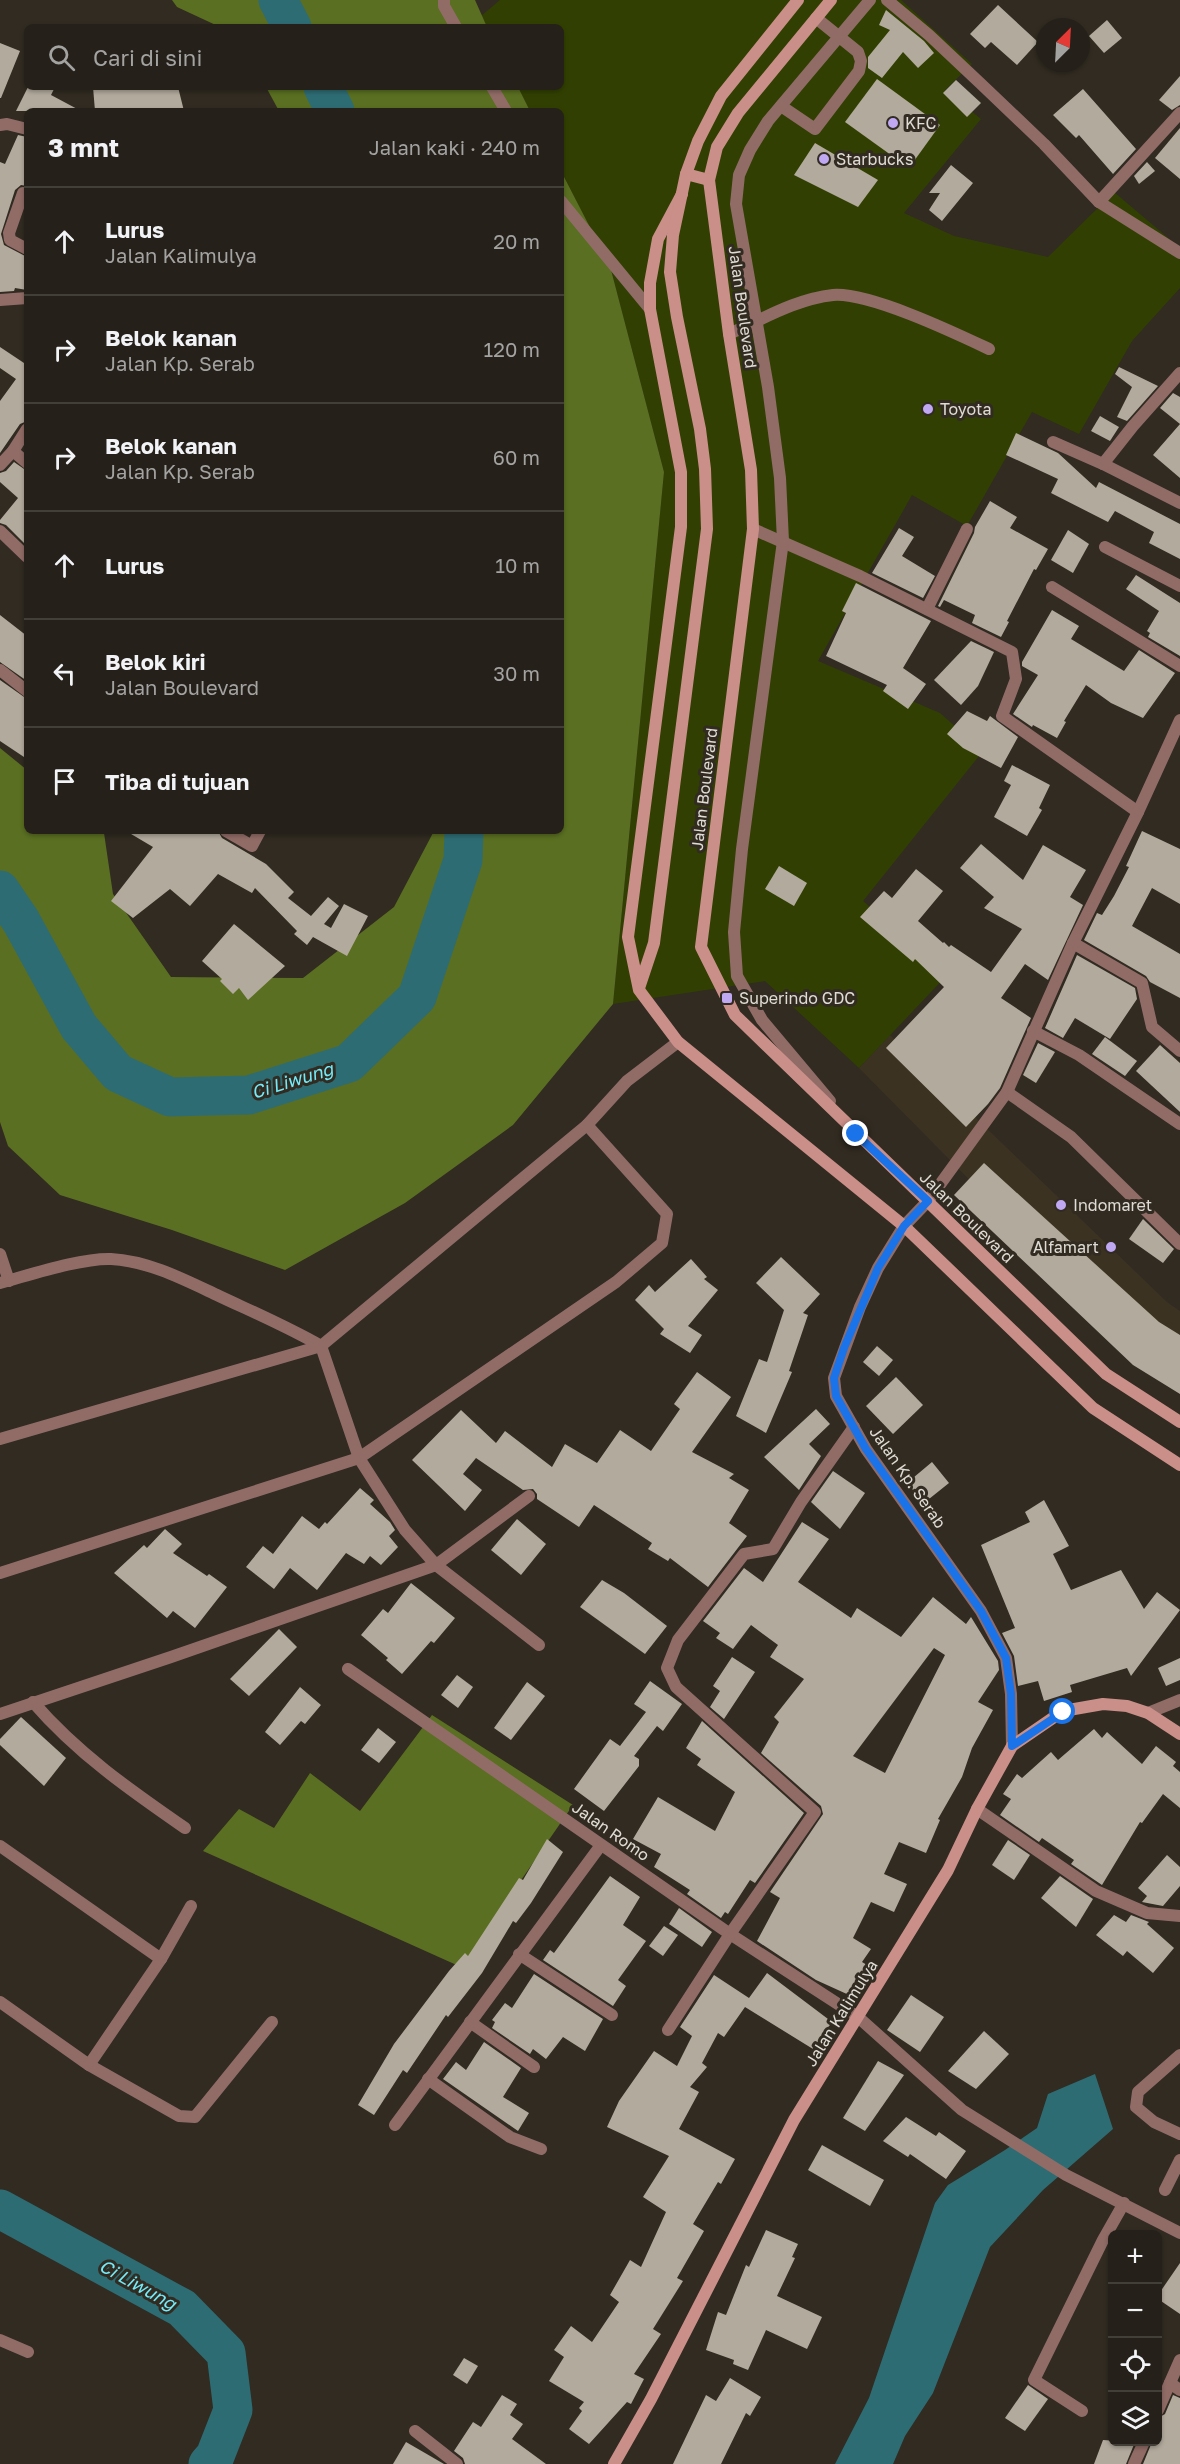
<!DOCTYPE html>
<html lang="id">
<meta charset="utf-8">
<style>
:root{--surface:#252019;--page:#2d2822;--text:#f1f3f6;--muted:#a3a3a2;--line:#423e38}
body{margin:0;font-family:"Golos Text",sans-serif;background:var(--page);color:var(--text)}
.controls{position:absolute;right:18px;bottom:18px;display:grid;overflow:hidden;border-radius:9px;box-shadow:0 2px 4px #0004}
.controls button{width:54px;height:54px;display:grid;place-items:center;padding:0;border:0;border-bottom:2px solid var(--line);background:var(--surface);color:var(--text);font:30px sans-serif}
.compass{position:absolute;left:1036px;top:18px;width:54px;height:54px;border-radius:50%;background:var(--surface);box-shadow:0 2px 4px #0004;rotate:24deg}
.stop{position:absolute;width:18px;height:18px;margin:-14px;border:4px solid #1a73e8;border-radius:50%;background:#fff}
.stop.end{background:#1a73e8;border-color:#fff;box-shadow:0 2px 6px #0008}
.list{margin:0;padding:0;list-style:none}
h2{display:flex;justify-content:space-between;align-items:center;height:78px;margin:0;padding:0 24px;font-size:26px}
h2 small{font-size:20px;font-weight:400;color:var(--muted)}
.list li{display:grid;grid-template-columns:39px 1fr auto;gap:18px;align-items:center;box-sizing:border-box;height:108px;padding:0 24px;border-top:2px solid var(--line)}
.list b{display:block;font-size:22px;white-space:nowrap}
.list p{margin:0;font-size:20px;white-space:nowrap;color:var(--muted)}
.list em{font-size:20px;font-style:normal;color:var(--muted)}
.icon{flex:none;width:33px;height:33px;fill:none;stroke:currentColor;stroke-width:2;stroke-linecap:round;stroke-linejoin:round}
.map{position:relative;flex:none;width:1180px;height:2464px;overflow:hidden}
.search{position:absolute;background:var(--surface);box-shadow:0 2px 4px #0004;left:24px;top:24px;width:540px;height:66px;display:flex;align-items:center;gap:15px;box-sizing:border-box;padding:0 21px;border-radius:9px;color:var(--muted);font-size:22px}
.panel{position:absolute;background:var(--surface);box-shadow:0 2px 4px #0004;left:24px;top:108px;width:540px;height:726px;border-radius:9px}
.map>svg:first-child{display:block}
.built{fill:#3c3222}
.green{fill:#314002}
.forest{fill:#5a6f21}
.water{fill:#2e6c73}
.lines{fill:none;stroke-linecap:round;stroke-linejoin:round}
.river{stroke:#2e6c73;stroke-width:39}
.building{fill:#b2aa9d;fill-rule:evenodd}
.lane{stroke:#916c67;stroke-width:12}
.street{stroke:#916c67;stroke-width:12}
.secondary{stroke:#ca8f88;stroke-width:12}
.route{stroke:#1a73e8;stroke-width:8}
.poi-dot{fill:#c1a8f3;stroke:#312b21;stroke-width:2}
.labels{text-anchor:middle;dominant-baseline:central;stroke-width:6;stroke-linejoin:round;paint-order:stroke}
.poi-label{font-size:16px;fill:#e0dcd5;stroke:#312b21;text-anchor:start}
.street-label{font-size:16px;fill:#e0dcd5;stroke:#312b21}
.water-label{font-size:18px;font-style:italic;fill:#73ebf9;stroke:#312b21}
</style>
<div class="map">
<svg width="1180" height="2464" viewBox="0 0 1180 2464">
<rect width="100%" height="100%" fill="#312b21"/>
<path class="built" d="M890,1035l277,267 13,9v56l-75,-50 -246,-249z"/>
<path class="green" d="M500,0h401l71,64 -27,26 36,29 -77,94 50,23 94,21 66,-65 66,56v40l-48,53 -53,93 -47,-22 -65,114 -55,-31 -94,166 122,52 43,38 -120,150 86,72 -90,95 -94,-87 -152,23 51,-532 -54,-206 -49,-95v-60h-31l-12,-24h43v-60h-74l-6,-11z"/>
<g class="forest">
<path d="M172,0h303l12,27h-267l-43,-20z"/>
<path d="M266,87h252l12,24h-251z"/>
<path d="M561,171l49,95 54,206 -51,532 -100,121 -108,78 -120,67 -113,-40 -112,-35 -52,-49 -8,-24v-374l27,22v61l77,2 9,61 58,83 132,1 91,-71 40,-76h127z"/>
<path d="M432,1715l141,90 -112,162 -258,-116 36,-42 35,19 36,-55 50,38z"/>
</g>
<path class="water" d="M1095,2074l18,55 -70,61 -53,57 -57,146 -28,43 -12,28h-58l34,-66 66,-195 13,-18 57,-35 32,-22 11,-34z"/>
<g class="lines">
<g class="river">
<path d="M278,0l14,27"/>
<path d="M323,87l12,24"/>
<path d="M0,890l21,31 58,106 39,46 52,24 79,-2 100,-32 68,-66 46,-137 1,-29"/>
<path d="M0,2209l182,99 44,45 7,57 -18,46 -7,8"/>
</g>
</g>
<g class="building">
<path d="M998,5l40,37 -21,23 -26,-23 -6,6 -15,-14z"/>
<path d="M886,10l38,31 10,12 -16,15 -15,-16 -21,26 -14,-10v-11l22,-27 -11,-5z"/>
<path d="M1107,20l15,18 -18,15 -15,-17z"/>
<path d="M0,43l20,8 -19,47h-1z"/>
<path d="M1180,76v29l-8,5 -13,-10z"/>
<path d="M877,79l63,46 -31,43 -64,-46z"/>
<path d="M956,80l25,23 -14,14 -24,-24z"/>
<path d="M28,87h27l-4,8 30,16h-65z"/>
<path d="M93,87h85l6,24h-89z"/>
<path d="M1083,89l53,60 -23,25 -34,-39 -3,3 -23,-23z"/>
<path d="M1180,128v51l-25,-21z"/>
<path d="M18,135l9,2v49l-6,-1 -6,5 -14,44 3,11 23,12v33l-12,-2 -1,3 -14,1v-130l5,2z"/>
<path d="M815,143l63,37 -20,27 -64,-32z"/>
<path d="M1147,162l8,9 -16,13 -5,-8z"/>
<path d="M951,165l22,18 -31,38 -13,-11 11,-17h-11z"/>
<path d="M0,347l27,18v56l-7,3 -20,29v-52l16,-22 -16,-11z"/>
<path d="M1119,367l39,19 -31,35 -10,-4 15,-30 -17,-13z"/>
<path d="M1173,393l7,4v81l-27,-23 27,-31 -20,-16z"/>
<path d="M1100,416l19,11 -9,14 -19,-10z"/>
<path d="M1016,433l42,20 38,35 3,-6 81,42v35l-31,-16 5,-11 -39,-21 -7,11 -57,-29 7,-14 -52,-24z"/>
<path d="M14,462l13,9v75l-21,-21 -6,-2v-3l18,-22 -18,-16v-9l6,-2z"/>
<path d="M990,501l27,16 -7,11 38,21 -12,21 -2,-1 -27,52 2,1 -8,15 -29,-14 3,-8 -31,-15 -4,7 -2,-1 36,-73 1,-6z"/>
<path d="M899,528l15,9 -12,19 33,20 -12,22 -51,-25z"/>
<path d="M1068,530l21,14 -16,29 -22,-13z"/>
<path d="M1136,575l44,28v53l-32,-19 2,-4 -3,-2 12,-20 -33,-22z"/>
<path d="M856,583l75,38 -28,47 23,16 -18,25 -25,-18 4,-6 -61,-29 20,-43 -4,-2z"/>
<path d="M1052,610l27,16 -8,13 53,32 15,-21 36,23 -32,45 -32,-15 -25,-18 -22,36 2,1 -9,16 -24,-13 -1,2 -19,-13 25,-39 -16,-9v-4z"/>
<path d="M0,615l27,21v45l-27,-19z"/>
<path d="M971,641l23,11 -16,34 -17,19 -27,-25z"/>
<path d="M0,680l27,19v60l-27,-18z"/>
<path d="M967,711l20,10 3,-5 28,21 -17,31 -38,-20 -16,-14z"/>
<path d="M1012,765l38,20 -11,23 3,2 -15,26 -33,-19 17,-32 -7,-4z"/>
<path d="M126,831h92l4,7 44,26 28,28 -6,6 23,18 17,-19 11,9 -15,18 7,4 13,-24 24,12 -21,40 -34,-19 -6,8 -13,-11 3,-3 -42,-43 -3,5 -34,-19 -28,32 -20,-17 -37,29 -22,-17 42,-54z"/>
<path d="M1142,831l38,18v55l-28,-16 -20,38 48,28v44l-30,-16 -4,-6 -62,-36 13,-27 5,2 12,-19 15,-29 -3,-1z"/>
<path d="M981,844l42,36 20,-35 43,25 -16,27 13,8 -35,75 -23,-16 -24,34 30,20 -31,70 -12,16 -22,23 -80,-79 58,-61 -29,-28 -2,3 -53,-45 24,-26 8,7 24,-29 27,22 -25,30 25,22 1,-1 5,5 2,-2 40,27 31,-43 -38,-21 10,-11 -34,-29z"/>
<path d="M779,866l28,17 -13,23 -29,-17z"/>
<path d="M234,924l51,42 -37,34 -9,-12 -6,6 -13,-13 2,-2 -20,-18z"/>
<path d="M1077,955l58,33 2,11 -27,40 -35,-21 -12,20 -18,-10z"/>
<path d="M1105,1037l32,24 -12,15 -33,-22z"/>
<path d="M1038,1043l17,9 -19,31 -13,-8z"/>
<path d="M1160,1045l20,18v49l-44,-41z"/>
<path d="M984,1163l175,159 21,13v59l-47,-29 -179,-170z"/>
<path d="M1143,1219l31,30 -11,14 -34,-24z"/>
<path d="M781,1257l39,37 -17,19 5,2 -19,56 3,1 -26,61 -30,-17 23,-57 8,3 17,-52 -28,-27z"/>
<path d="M691,1259l16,18 -3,2 14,11 -30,36 14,9 -12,18 -30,-19 4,-5 -29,-29 14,-15 6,7z"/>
<path d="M877,1346l16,14 -14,16 -16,-14z"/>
<path d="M697,1372l34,25 -39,55 42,22 -5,4 20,12 -20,33 18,13 -39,51 -38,-29 -2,3 -20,-12 4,-6 -58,-38 -15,22 -42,-28v-5l-4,-5 -10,1 -47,-32 -13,16 19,16 -17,21 -53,-51 49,-50 35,33 9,-12 47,36 13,-23 32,19 23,-33 31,21 29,-42 -6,-5z"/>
<path d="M896,1377l27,28 -30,29 -27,-28z"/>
<path d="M816,1409l14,15 -21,20 12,12 -22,34 -35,-33z"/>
<path d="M932,1462l17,21 -25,20 -17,-20z"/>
<path d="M833,1471l32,22 -25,36 -29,-27z"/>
<path d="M360,1488l14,12 -4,4 20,18 5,8 -6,6 9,11 -17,18 -11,-9 -6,8 -18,-11 -29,37 -27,-22 -16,21 -28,-22 17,-21 10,8 29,-38 17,13 6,-7 2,2z"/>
<path d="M1044,1500l25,46 -16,8 18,36 50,-20 23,39 13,-17 23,18 -49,66 -4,-8 -57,17 2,7 -28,9 -6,-20 -20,5 -4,-30 -12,-23 13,-5 -34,-83 49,-23 -5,-10z"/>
<path d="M517,1519l29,25 -25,31 -30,-25z"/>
<path d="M802,1522l27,17 -31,43 53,36 6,-10 44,29 32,-40 33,27 5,-7 27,44 1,9 -21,32 15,8 -21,38 -10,29 -24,42 2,1 -14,33 -27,-11 -15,32 23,10 -13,28 -23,-10 -18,36 18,11 -9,13 5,3 -18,30 -33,-15 -59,-39 23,-43 -10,-6 53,-78 -2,-8 -60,-53 18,-31 -5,-5 30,-38 -34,-22 8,-12 -27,-20 -18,24 -17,-11 4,-5 -17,-12 41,-53 19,14zM934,1648l11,7 -60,118 -32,-17z"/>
<path d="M165,1529l17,15 -9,9 34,23 2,-2 18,13 -32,41 -22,-17 -6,7 -53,-45 30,-28 3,3z"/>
<path d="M602,1580l22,13 43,33 -22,28 -65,-47z"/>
<path d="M411,1583l44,35 -21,25 -3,-2 -29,33 -16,-14 2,-2 -27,-23 22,-26 5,4z"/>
<path d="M279,1629l18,18 -48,49 -19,-17z"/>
<path d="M732,1657l23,15 -31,47 -14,-12 10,-16 -7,-5z"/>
<path d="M1180,1658v22l-14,6 -8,-18z"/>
<path d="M457,1675l16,12 -15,21 -17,-13z"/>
<path d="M650,1681l32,23 -19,27 -6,-5 -23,30 5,3v7l-35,45 -30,-22 36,-50 10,7 26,-34 -12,-8z"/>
<path d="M527,1682l18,14 -34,44 -17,-12z"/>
<path d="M300,1687l21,18 -16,19 -4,-3 -21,24 -15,-13z"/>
<path d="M21,1717l45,41 -22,28 -44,-41v-6z"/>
<path d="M702,1721l102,92 -49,70 -5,-3 -22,34 -3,-2 -4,6 -34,-24 3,-4 -36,-23 7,-13 -28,-15 25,-42 57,34 20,-39 -38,-27 4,-6 -15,-11z"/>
<path d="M378,1728l18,14 -17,21 -18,-13z"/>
<path d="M1094,1729l8,9 5,-6 35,32 14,-18 20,16 -3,4 7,6v36l-17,-14 -21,29 -2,-1 -38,63 -31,-21 3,-4 -32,-22 -3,4 -39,-27 11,-16 -8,-5 14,-20 5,4 29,-26 7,8z"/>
<path d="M547,1839l16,13 -32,51 -15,20 -3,-2 -31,52 -34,44 -2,-2 -39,58 -4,-3 -29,45 -16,-10 36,-61 55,-73 16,-18 3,3 51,-78 4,2z"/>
<path d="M1008,1840l22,15 -16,25 -22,-15z"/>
<path d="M1167,1855l13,12v19l-17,20 -21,-4 5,-6 -9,-8z"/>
<path d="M610,1876l30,21 -17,28 23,16 -28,39 8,6 -13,20 -70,-46 7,-10 4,3z"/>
<path d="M1060,1876l33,23 -17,28 -35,-29z"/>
<path d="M679,1908l33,24 -10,15 -33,-23z"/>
<path d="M1114,1915l12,7 5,-7 18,7 -2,2 27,24 -21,25 -26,-22 -4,5 -27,-21z"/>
<path d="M664,1926l14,9 -15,21 -14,-10z"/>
<path d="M767,1973l65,49 -19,27 -68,-42 -21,30 -6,-4 -16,30 5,4 -17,20 9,5 -20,37 56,30 -14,25 -3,-2 -25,42 11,7 -27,47 6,3 -30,48 8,5 -27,40 10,5 -13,25 -4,-2 -38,42 -20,-15 13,-18 -3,-3 5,-6 -35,-21 15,-24 -10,-7 17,-24 21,16 27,-40 -9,-7 20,-35 11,7 25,-55 -23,-15 26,-41 -62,-29 12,-26 35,-50 23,15 15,-30 -12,-9 34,-52 35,23z"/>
<path d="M534,1974l69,45 -18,32 -22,-14 -17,22 -13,-10 -3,5 -38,-26 3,-6 -3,-2 13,-17 7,5z"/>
<path d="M911,1995l33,22 -24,35 -33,-22z"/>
<path d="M984,2031l25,23 -33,35 -28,-18z"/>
<path d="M484,2042l37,26 -18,29 26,16 -11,18 -75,-52 13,-17 10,8z"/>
<path d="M878,2061l26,14 -39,56 -22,-13z"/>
<path d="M906,2117l30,19 3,-4 27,19 -20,28 -36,-25 -2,3 -25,-16z"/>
<path d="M822,2145l62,35 -14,26 -62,-36z"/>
<path d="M766,2230l32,14 -6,13 3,1 -18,38 45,21 -15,32 -41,-19 -18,40 -15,-6 1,-4 -28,-10 12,-38 8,3 20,-50 3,2z"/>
<path d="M1180,2263v51l-22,-15v-4z"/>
<path d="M464,2358l14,8 -11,18 -14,-9z"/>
<path d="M730,2378l31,19 -11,19 -4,-3 -25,51h-48l33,-69 10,6z"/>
<path d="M1028,2385l20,14 -23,32 -20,-13z"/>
<path d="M502,2395l15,9 -7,11 13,9 -11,15 34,25h-81l-2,-6 -9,-7 19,-29 8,5z"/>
<path d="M1173,2395l7,3v66h-37l9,-22h6v-24l7,-4z"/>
<path d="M1103,2440l32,2 -9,22h-32z"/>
<path d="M406,2442l38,22h-51z"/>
</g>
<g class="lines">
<g class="lane">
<path d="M781,106l34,23 44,-58 2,-10 -3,-9 -42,-34"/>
<path d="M729,334c34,-15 67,-35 104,-39 36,-3 122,38 156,54"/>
<path d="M830,1101l-68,-81 -25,-44 -3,-44 8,-83 41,-308 -3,-63 -12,-91 -32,-183 3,-29 11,-25 18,-29 102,-121"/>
</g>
<g class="street">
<path d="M444,0v6l12,21"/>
<path d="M887,0l42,35 51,48 64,61 55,58 81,51"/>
<path d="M492,87l14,24"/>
<path d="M0,125l7,-1 20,5"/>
<path d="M23,193l-14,40 1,7 17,9"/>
<path d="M561,201l89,108"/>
<path d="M1099,202l81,-89"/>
<path d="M0,300l27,-2"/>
<path d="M1053,442l50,22 77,39"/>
<path d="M13,451l14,12"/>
<path d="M1103,464l30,-38 47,-53"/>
<path d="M0,465l13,-14 14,-22"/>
<path d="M753,529l107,47 152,76 4,27 -14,37 136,96"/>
<path d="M0,531l27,26"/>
<path d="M1105,547l75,39"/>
<path d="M1052,587l128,79"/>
<path d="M927,609l40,-80"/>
<path d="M0,670l27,21"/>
<path d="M226,831l26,15 8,-15"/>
<path d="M1073,943l69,40 10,44 28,24"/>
<path d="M1033,1031l46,24 101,69"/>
<path d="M1007,1092l64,45 109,107"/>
<path d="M0,1254l9,27"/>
<path d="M0,1283c30,-8 81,-25 111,-24 38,2 74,21 108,37 34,16 69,31 102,50l266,-221 40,-44 51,-39"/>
<path d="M0,1439l321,-93 38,112 46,72 31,35 103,80"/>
<path d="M0,1573l359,-115 257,-176 46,-39 5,-29 -80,-89"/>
<path d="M348,1669l382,265 128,83 104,93 104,65 114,58"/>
<path d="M33,1702c44,51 97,88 152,126"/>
<path d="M1148,1713l32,-13"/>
<path d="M0,1714l171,-57 265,-92 93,-69"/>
<path d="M1012,1746l-1,-52 -5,-36 -25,-47 -115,-162 -30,-53 -2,-18 26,-71 18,-39 26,-42 24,-25 79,-109 66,-149 65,-131 42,-92"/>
<path d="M977,1809l119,82 51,22 33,3"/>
<path d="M0,1846l161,113"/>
<path d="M519,1954l93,61"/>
<path d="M0,2002l89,63 72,-106 30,-53"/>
<path d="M470,2022l64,45"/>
<path d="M668,2030l62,-96 85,-122 -139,-125 -9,-19 11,-28 66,-86 29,-5 28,-47 53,-75"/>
<path d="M1180,2055l-42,37 -2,15 18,15 26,12"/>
<path d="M89,2065l90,51 16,1 77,-95"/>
<path d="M428,2079l82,58 31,12"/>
<path d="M395,2125l206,-280"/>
<path d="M1165,2190l15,-30"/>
<path d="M0,2340l28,12"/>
<path d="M1170,2383l10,7"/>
<path d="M1158,2410l22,-50"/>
<path d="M1082,2411l-48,-31 69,-140 21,-37"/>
<path d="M415,2431l42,33"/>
<path d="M1134,2464l10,-22"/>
</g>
<g class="secondary">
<path d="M831,0l-93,113 -21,34 -8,33 20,154 22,136 2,59 -52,418 34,68 371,359 74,48"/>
<path d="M686,174l23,6"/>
<path d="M682,194l-24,45 -8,44v26l31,163v55l-53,410 11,53 39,52 226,184 189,182 87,57"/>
<path d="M639,988l15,-45 53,-414 -2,-60 -5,-40 -23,-112 -7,-45 3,-37 13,-61 12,-33 23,-45 77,-96"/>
<path d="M614,2464l37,-65 143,-279 154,-250 29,-61 35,-63 51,-35 40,-7 24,2 21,7 32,21"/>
</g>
</g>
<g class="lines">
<path class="route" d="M856,1134l72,67 -24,25 -26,42 -34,80 -10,30 2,18 30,53 115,162 25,47 5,36 1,52 51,-34"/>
</g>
<g class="poi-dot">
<circle cx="893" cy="123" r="6"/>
<circle cx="824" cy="159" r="6"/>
<circle cx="928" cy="409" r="6"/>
<rect x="721" y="992" width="12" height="12" rx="3"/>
<circle cx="1061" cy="1205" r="6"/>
<circle cx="1111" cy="1247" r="6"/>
</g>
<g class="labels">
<g class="poi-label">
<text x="905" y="123">KFC</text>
<text x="836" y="159">Starbucks</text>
<text x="940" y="409">Toyota</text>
<text x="739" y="998">Superindo GDC</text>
<text x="1073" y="1205">Indomaret</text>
<text x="1099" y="1247" text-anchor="end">Alfamart</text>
</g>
<g class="street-label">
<text transform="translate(743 307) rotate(82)">Jalan Boulevard</text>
<text transform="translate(704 789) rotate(-83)">Jalan Boulevard</text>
<text transform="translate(967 1217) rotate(44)">Jalan Boulevard</text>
<text transform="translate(908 1477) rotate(55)">Jalan Kp. Serab</text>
<text transform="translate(611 1831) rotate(35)">Jalan Romo</text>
<text transform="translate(841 2013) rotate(-58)">Jalan Kalimulya</text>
</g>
<g class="water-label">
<text transform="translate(292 1080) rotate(-17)">Ci Liwung</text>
<text transform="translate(138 2284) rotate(29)">Ci Liwung</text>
</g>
</g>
</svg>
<div class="controls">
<button>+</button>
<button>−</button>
<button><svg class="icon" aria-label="locate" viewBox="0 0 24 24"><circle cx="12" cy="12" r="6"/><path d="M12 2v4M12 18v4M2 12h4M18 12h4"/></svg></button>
<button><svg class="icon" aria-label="layers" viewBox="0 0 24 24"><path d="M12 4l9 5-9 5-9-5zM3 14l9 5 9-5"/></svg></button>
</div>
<svg class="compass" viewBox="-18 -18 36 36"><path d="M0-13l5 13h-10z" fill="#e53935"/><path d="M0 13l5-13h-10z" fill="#a3a3a2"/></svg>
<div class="stop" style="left:1063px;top:1712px"></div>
<div class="stop end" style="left:856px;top:1134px"></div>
<div class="search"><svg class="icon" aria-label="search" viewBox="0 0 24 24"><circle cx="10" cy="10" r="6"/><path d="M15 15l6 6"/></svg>Cari di sini</div>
<section class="panel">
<h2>3 mnt<small>Jalan kaki · 240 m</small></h2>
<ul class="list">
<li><svg class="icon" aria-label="ahead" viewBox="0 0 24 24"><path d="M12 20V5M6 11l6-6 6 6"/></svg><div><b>Lurus</b><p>Jalan Kalimulya</p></div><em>20 m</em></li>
<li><svg class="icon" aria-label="right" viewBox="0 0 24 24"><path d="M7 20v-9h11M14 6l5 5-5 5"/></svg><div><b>Belok kanan</b><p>Jalan Kp. Serab</p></div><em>120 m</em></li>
<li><svg class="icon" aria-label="right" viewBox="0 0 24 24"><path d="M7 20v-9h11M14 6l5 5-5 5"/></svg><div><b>Belok kanan</b><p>Jalan Kp. Serab</p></div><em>60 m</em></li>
<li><svg class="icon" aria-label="ahead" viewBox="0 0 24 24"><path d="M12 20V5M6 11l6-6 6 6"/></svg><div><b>Lurus</b></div><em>10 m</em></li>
<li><svg class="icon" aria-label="left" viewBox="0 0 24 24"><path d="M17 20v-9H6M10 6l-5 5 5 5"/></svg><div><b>Belok kiri</b><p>Jalan Boulevard</p></div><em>30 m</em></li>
<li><svg class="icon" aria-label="arrive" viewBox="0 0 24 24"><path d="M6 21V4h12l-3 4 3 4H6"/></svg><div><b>Tiba di tujuan</b></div></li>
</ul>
</section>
</div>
